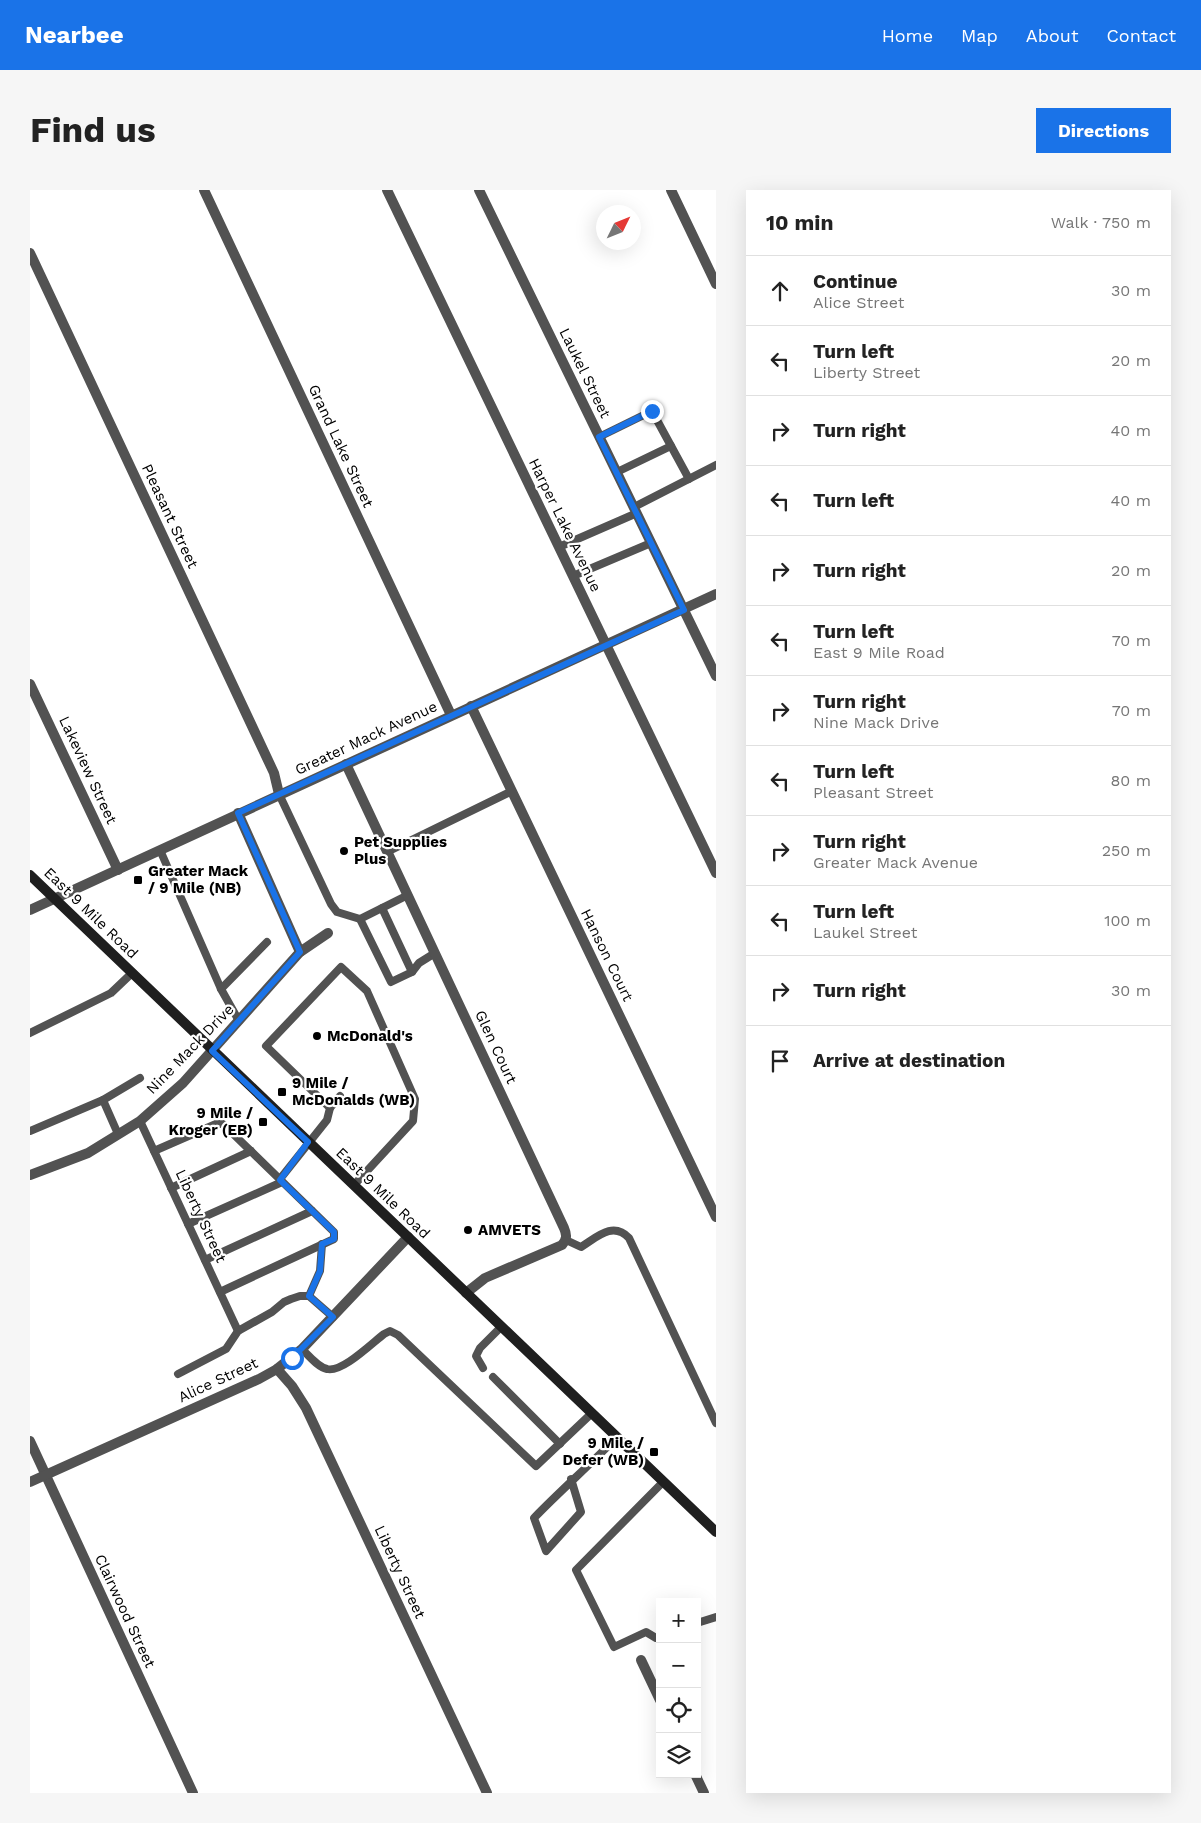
<!DOCTYPE html>
<meta charset="utf-8">
<style>
:root{--surface:#fff;--page:#f6f6f6;--text:#222;--muted:#767676;--line:#e0e0e0;--accent:#1a73e8}
body{margin:0;font-family:"Work Sans",sans-serif;background:var(--page);color:var(--text)}
.controls{position:absolute;right:15px;bottom:15px;display:grid;overflow:hidden;border-radius:0px;box-shadow:0 5px 20px #0002}
.controls button{width:45px;height:45px;display:grid;place-items:center;padding:0;border:0;border-bottom:1px solid var(--line);background:var(--surface);color:var(--text);font:25px sans-serif}
.compass{position:absolute;left:566px;top:15px;width:45px;height:45px;border-radius:50%;background:var(--surface);box-shadow:0 5px 20px #0002;rotate:47deg}
.stop{position:absolute;width:15px;height:15px;margin:-11px;border:4px solid #1a73e8;border-radius:50%;background:#fff}
.stop.end{background:#1a73e8;border-color:#fff;box-shadow:0 1px 5px #0008}
.list{margin:0;padding:0;list-style:none}
h2{display:flex;justify-content:space-between;align-items:center;height:65px;margin:0;padding:0 20px;font-size:21px}
h2 small{font-size:16px;font-weight:400;color:var(--muted)}
.list li{display:grid;grid-template-columns:32px 1fr auto;gap:15px;align-items:center;box-sizing:border-box;height:70px;padding:0 20px;border-top:1px solid var(--line)}
.list b{display:block;font-size:19px;white-space:nowrap}
.list p{margin:0;font-size:16px;white-space:nowrap;color:var(--muted)}
.list em{font-size:16px;font-style:normal;color:var(--muted)}
.icon{flex:none;width:28px;height:28px;fill:none;stroke:currentColor;stroke-width:2;stroke-linecap:round;stroke-linejoin:round}
.map{position:relative;flex:none;width:686px;height:1603px;overflow:hidden;border-radius:0px}
header{display:flex;align-items:center;gap:30px;box-sizing:border-box;height:70px;padding:0 25px;background:var(--accent);color:#fff}
header strong{font-size:24px}
nav{display:flex;gap:28px;margin-inline-start:auto;font-size:18px}
.intro{display:flex;align-items:center;justify-content:space-between;box-sizing:border-box;height:120px;padding:0 30px}
h1{margin:0;font-size:35px}
.button{padding:12px 22px;border-radius:0px;background:var(--accent);color:#fff;font-size:18px;font-weight:700}
main{display:flex;gap:30px;padding:0 30px}
aside{flex:1;background:var(--surface);border-radius:0px;box-shadow:0 5px 20px #0002}
.map>svg:first-child{display:block}
.lines{fill:none;stroke-linecap:round;stroke-linejoin:round}
.service{stroke:#525252;stroke-width:8}
.minor{stroke:#525252;stroke-width:10}
.tertiary{stroke:#525252;stroke-width:10}
.secondary{stroke:#1f1f1f;stroke-width:10}
.route{stroke:#1a73e8;stroke-width:6}
.poi-dot{fill:#000;stroke:#fff;stroke-width:2}
.labels{text-anchor:middle;dominant-baseline:central;stroke-width:4.5;stroke-linejoin:round;paint-order:stroke}
.street-label{font-size:15px;fill:#000;stroke:#fff}
.poi-label{font-size:15px;font-weight:bold;fill:#000;stroke:#fff;text-anchor:start}
</style>
<header>
<strong>Nearbee</strong>
<nav><a>Home</a><a>Map</a><a>About</a><a>Contact</a></nav>
</header>
<div class="intro"><h1>Find us</h1><a class="button">Directions</a></div>
<main>
<div class="map">
<svg width="686" height="1603" viewBox="0 0 686 1603">
<rect width="100%" height="100%" fill="#fff"/>
<g class="lines">
<g class="service">
<path d="M569,247l53,-26 37,68"/>
<path d="M587,282l54,-26"/>
<path d="M604,317l82,-42"/>
<path d="M529,357l78,-34"/>
<path d="M543,386l78,-33"/>
<path d="M249,604l52,110 6,8 23,7 31,63 21,-10 7,-9 16,-10"/>
<path d="M130,660l61,139 18,32"/>
<path d="M357,662l125,-61"/>
<path d="M352,718l30,64"/>
<path d="M330,729l48,-24"/>
<path d="M191,799l46,-47"/>
<path d="M0,843l81,-40 21,-20"/>
<path d="M73,910l37,-22"/>
<path d="M300,918l10,-12"/>
<path d="M110,931l98,210"/>
<path d="M0,941l73,-31 15,34"/>
<path d="M124,961l62,-27h7l111,108v7l-114,53"/>
<path d="M250,989l47,-59 3,-12 -64,-62 75,-79 26,24 48,108 -2,22 -59,64"/>
<path d="M141,998l80,-37"/>
<path d="M158,1034l94,-42"/>
<path d="M536,1050l15,7c16,-10 32,-26 48,-9l87,185"/>
<path d="M175,1070l107,-49"/>
<path d="M279,1106l11,-25 2,-27"/>
<path d="M272,1159c7,7 16,18 25,20 15,4 45,-26 57,-35l6,-3 8,4 138,131 56,-53"/>
<path d="M453,1178l-7,-12 4,-8 21,-21"/>
<path d="M148,1184l48,-25 12,-18 34,-19 12,-10 7,-3 9,-3h9l24,21"/>
<path d="M463,1187l67,67"/>
<path d="M541,1289l10,33 -35,39 -12,-33c27,-28 56,-53 83,-81"/>
<path d="M667,1433l19,-6"/>
<path d="M630,1447l-4,1 -10,-6 -32,15 -38,-77 87,-88"/>
</g>
<g class="minor">
<path d="M174,0l247,525"/>
<path d="M357,0l329,683"/>
<path d="M449,0l237,486"/>
<path d="M641,0l45,94"/>
<path d="M0,63l244,520 5,21"/>
<path d="M0,494l88,186"/>
<path d="M441,516l245,511"/>
<path d="M316,574l218,464c3,7 3,11 -2,17l-77,33 -19,15"/>
<path d="M208,623l62,139"/>
<path d="M0,985l58,-22 52,-32 43,-38 117,-131 28,-19"/>
<path d="M247,1179l15,17 14,22 181,385"/>
<path d="M0,1251l163,352"/>
<path d="M0,1292l229,-103 18,-10 25,-20 106,-112"/>
<path d="M611,1470l19,40"/>
<path d="M665,1584l9,19"/>
</g>
<path class="tertiary" d="M0,720l686,-316"/>
<path class="secondary" d="M0,685l686,657"/>
</g>
<g class="lines">
<path class="route" d="M262,1168l41,-41 -24,-21 11,-25 2,-27 12,-5v-7l-54,-52 28,-38 -96,-91 88,-99 -62,-139 446,-203 -85,-173 53,-26"/>
</g>
<g class="poi-dot">
<circle cx="314" cy="661" r="5"/>
<rect x="103" y="685" width="10" height="10" rx="2.5"/>
<circle cx="287" cy="846" r="5"/>
<rect x="247" y="897" width="10" height="10" rx="2.5"/>
<rect x="228" y="927" width="10" height="10" rx="2.5"/>
<circle cx="438" cy="1040" r="5"/>
<rect x="619" y="1257" width="10" height="10" rx="2.5"/>
</g>
<g class="labels">
<g class="street-label">
<text transform="translate(555 183) rotate(64)">Laukel Street</text>
<text transform="translate(311 256) rotate(65)">Grand Lake Street</text>
<text transform="translate(140 326) rotate(65)">Pleasant Street</text>
<text transform="translate(535 335) rotate(64)">Harper Lake Avenue</text>
<text transform="translate(336 548) rotate(-25)">Greater Mack Avenue</text>
<text transform="translate(58 580) rotate(65)">Lakeview Street</text>
<text transform="translate(61 723) rotate(44)">East 9 Mile Road</text>
<text transform="translate(577 765) rotate(64)">Hanson Court</text>
<text transform="translate(466 857) rotate(65)">Glen Court</text>
<text transform="translate(160 859) rotate(-46)">Nine Mack Drive</text>
<text transform="translate(353 1003) rotate(44)">East 9 Mile Road</text>
<text transform="translate(171 1026) rotate(65)">Liberty Street</text>
<text transform="translate(188 1190) rotate(-25)">Alice Street</text>
<text transform="translate(370 1382) rotate(65)">Liberty Street</text>
<text transform="translate(95 1421) rotate(65)">Clairwood Street</text>
</g>
<g class="poi-label">
<text x="324" y="652">Pet Supplies<tspan x="324" dy="17">Plus</tspan></text>
<text x="118" y="681">Greater Mack<tspan x="118" dy="17">/ 9 Mile (NB)</tspan></text>
<text x="297" y="846">McDonald's</text>
<text x="262" y="893">9 Mile /<tspan x="262" dy="17">McDonalds (WB)</tspan></text>
<text x="223" y="923" text-anchor="end">9 Mile /<tspan x="223" dy="17">Kroger (EB)</tspan></text>
<text x="448" y="1040">AMVETS</text>
<text x="614" y="1253" text-anchor="end">9 Mile /<tspan x="614" dy="17">Defer (WB)</tspan></text>
</g>
</g>
</svg>
<div class="controls">
<button>+</button>
<button>−</button>
<button><svg class="icon" aria-label="locate" viewBox="0 0 24 24"><circle cx="12" cy="12" r="6"/><path d="M12 2v4M12 18v4M2 12h4M18 12h4"/></svg></button>
<button><svg class="icon" aria-label="layers" viewBox="0 0 24 24"><path d="M12 4l9 5-9 5-9-5zM3 14l9 5 9-5"/></svg></button>
</div>
<svg class="compass" viewBox="-18 -18 36 36"><path d="M0-13l5 13h-10z" fill="#e53935"/><path d="M0 13l5-13h-10z" fill="#767676"/></svg>
<div class="stop" style="left:262px;top:1168px"></div>
<div class="stop end" style="left:622px;top:221px"></div>
</div>
<aside>
<h2>10 min<small>Walk · 750 m</small></h2>
<ul class="list">
<li><svg class="icon" aria-label="ahead" viewBox="0 0 24 24"><path d="M12 20V5M6 11l6-6 6 6"/></svg><div><b>Continue</b><p>Alice Street</p></div><em>30 m</em></li>
<li><svg class="icon" aria-label="left" viewBox="0 0 24 24"><path d="M17 20v-9H6M10 6l-5 5 5 5"/></svg><div><b>Turn left</b><p>Liberty Street</p></div><em>20 m</em></li>
<li><svg class="icon" aria-label="right" viewBox="0 0 24 24"><path d="M7 20v-9h11M14 6l5 5-5 5"/></svg><div><b>Turn right</b></div><em>40 m</em></li>
<li><svg class="icon" aria-label="left" viewBox="0 0 24 24"><path d="M17 20v-9H6M10 6l-5 5 5 5"/></svg><div><b>Turn left</b></div><em>40 m</em></li>
<li><svg class="icon" aria-label="right" viewBox="0 0 24 24"><path d="M7 20v-9h11M14 6l5 5-5 5"/></svg><div><b>Turn right</b></div><em>20 m</em></li>
<li><svg class="icon" aria-label="left" viewBox="0 0 24 24"><path d="M17 20v-9H6M10 6l-5 5 5 5"/></svg><div><b>Turn left</b><p>East 9 Mile Road</p></div><em>70 m</em></li>
<li><svg class="icon" aria-label="right" viewBox="0 0 24 24"><path d="M7 20v-9h11M14 6l5 5-5 5"/></svg><div><b>Turn right</b><p>Nine Mack Drive</p></div><em>70 m</em></li>
<li><svg class="icon" aria-label="left" viewBox="0 0 24 24"><path d="M17 20v-9H6M10 6l-5 5 5 5"/></svg><div><b>Turn left</b><p>Pleasant Street</p></div><em>80 m</em></li>
<li><svg class="icon" aria-label="right" viewBox="0 0 24 24"><path d="M7 20v-9h11M14 6l5 5-5 5"/></svg><div><b>Turn right</b><p>Greater Mack Avenue</p></div><em>250 m</em></li>
<li><svg class="icon" aria-label="left" viewBox="0 0 24 24"><path d="M17 20v-9H6M10 6l-5 5 5 5"/></svg><div><b>Turn left</b><p>Laukel Street</p></div><em>100 m</em></li>
<li><svg class="icon" aria-label="right" viewBox="0 0 24 24"><path d="M7 20v-9h11M14 6l5 5-5 5"/></svg><div><b>Turn right</b></div><em>30 m</em></li>
<li><svg class="icon" aria-label="arrive" viewBox="0 0 24 24"><path d="M6 21V4h12l-3 4 3 4H6"/></svg><div><b>Arrive at destination</b></div></li>
</ul>
</aside>
</main>
